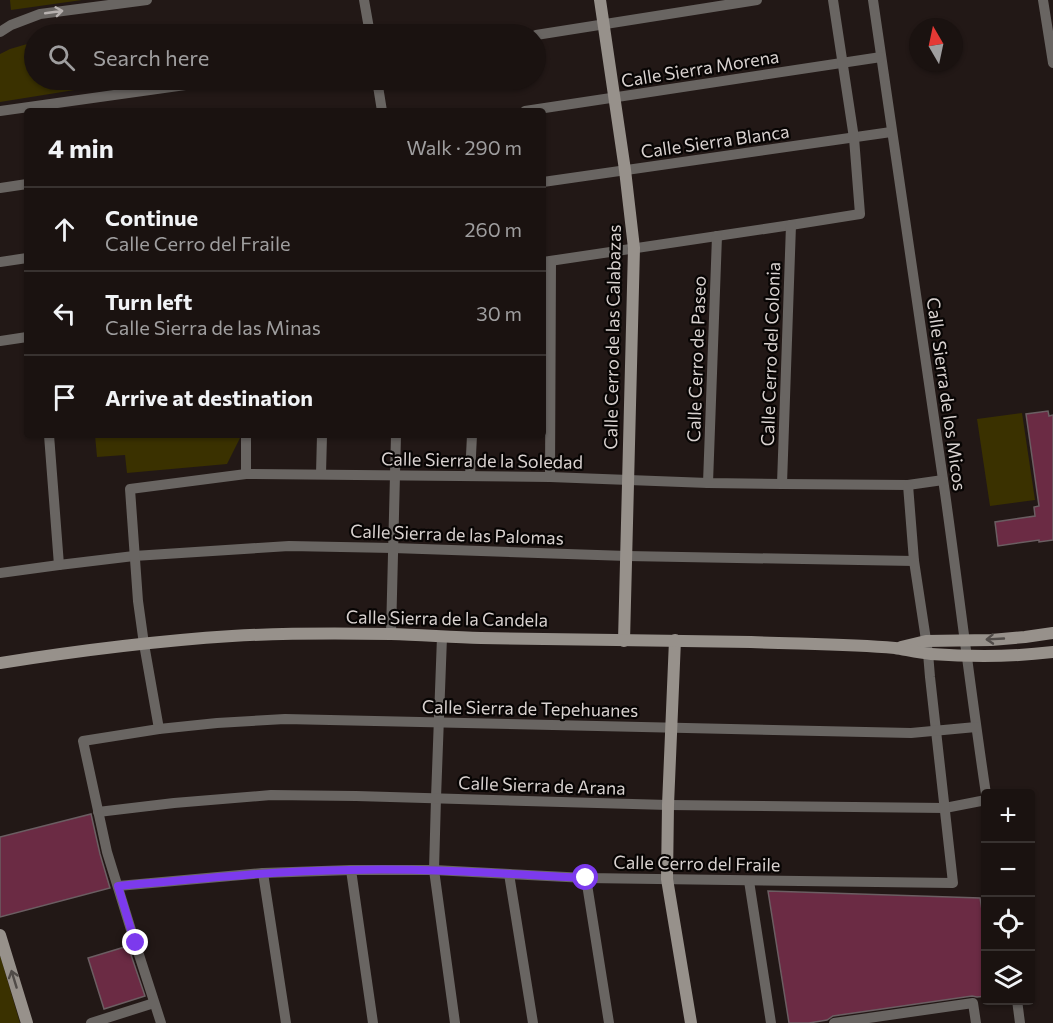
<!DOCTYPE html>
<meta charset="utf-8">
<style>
:root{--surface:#1a1210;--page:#27201e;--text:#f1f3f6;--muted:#9f9e9f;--line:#383230}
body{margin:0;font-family:Commissioner,sans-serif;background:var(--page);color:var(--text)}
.controls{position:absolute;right:18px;bottom:18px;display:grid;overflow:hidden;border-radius:6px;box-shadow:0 2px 4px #0004}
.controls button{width:54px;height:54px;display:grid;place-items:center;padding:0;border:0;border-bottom:2px solid var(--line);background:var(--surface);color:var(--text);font:30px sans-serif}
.compass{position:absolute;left:909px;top:18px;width:54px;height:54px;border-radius:50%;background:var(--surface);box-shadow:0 2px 4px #0004;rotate:351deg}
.stop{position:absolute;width:18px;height:18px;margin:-14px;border:4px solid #7c3aed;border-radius:50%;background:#fff}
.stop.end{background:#7c3aed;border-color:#fff;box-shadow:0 2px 6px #0008}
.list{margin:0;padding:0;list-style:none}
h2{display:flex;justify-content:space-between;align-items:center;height:78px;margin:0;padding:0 24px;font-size:26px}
h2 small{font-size:20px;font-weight:400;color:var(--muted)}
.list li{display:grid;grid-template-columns:39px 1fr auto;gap:18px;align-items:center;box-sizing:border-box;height:84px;padding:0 24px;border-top:2px solid var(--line)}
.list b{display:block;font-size:22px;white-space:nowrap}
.list p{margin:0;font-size:20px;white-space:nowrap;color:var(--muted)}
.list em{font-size:20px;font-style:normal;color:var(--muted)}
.icon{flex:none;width:33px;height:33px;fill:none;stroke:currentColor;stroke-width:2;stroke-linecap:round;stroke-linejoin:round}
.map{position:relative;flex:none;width:1053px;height:1023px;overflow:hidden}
.search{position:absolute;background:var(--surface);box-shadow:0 2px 4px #0004;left:24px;top:24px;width:522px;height:66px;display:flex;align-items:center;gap:15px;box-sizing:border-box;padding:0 21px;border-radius:33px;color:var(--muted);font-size:22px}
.panel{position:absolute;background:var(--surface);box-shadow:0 2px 4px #0004;left:24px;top:108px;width:522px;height:330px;border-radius:6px}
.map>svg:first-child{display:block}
.green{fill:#3a3100}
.building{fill:#6b2b44;stroke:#6b5e62;stroke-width:1.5}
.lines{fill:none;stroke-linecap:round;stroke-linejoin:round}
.street{stroke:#696562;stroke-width:10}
.secondary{stroke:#97918b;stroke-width:12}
.oneway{stroke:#b7b1af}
.oneway2{stroke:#504b48}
.route{stroke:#7c3aed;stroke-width:8}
.labels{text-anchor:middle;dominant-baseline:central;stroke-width:4.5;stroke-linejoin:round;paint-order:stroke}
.street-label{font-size:18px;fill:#d9d2d0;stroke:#080504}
</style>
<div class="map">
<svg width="1053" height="1023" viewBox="0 0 1053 1023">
<rect width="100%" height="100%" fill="#221816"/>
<g class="green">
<path d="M10,0h72l-71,10z"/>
<path d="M34,42v38h52l1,8 -87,14v-48l10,-5z"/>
<path d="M1022,413l13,87 -45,6 -13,-87z"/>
<path d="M95,435h146v1l-14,28 -100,9 -2,-18 -28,2z"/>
<path d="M0,955l20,68h-20z"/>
</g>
<g class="building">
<path d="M1048,411l1,5 4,-1v125l-14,2v-2l-41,6 -3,-24 40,-6 -1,-9 5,-1 -13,-92z"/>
<path d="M91,814l9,40 10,34 -110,29v-80z"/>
<path d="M768,891l212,7 6,37v61l-9,1 -5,-1 -139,20 -6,4 -18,3h-20z"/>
<path d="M128,946l17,50 -41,13 -16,-51z"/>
</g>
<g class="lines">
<g class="street">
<path d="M364,0l6,34"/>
<path d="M873,0c23,165 49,329 72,493 14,100 26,201 41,301"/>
<path d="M1043,0l10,63"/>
<path d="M0,32l11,-7 29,-11 107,-14"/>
<path d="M536,35l221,-35"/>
<path d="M377,80l5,31"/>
<path d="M0,111l221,-31"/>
<path d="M525,111l356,-54"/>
<path d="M543,182l348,-50"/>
<path d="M0,188l27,-4"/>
<path d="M0,262l27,-4"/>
<path d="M543,262l248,-37 69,-11 -6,-76 -21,-138"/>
<path d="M0,341l27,-4"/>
<path d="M49,435l10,130"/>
<path d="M246,474v-39"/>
<path d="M321,474l1,-39"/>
<path d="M470,476l2,-41"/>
<path d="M550,477l1,-216"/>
<path d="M708,483l9,-247"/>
<path d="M782,484l9,-259"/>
<path d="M0,573l59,-8 75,-9 155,-10 104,2 234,8 287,5"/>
<path d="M391,634l5,-199"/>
<path d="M442,637l-6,161 -2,72 21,153"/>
<path d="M159,729l-15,-85 -6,-43 -8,-112 116,-15 304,3 158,6 74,1 126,1 35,-5"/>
<path d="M98,812l76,-9 97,-8 85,1 312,9 277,3 41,-8"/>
<path d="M351,870l22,153"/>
<path d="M263,873l23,150"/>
<path d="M509,874l24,149"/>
<path d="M586,878l23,145"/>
<path d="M749,881l22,142"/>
<path d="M118,886l145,-13 88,-3h83l152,8 367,5 -23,-206 -2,-24 -14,-92 -6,-76"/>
<path d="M1017,1000l3,23"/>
<path d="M91,1023l63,-20"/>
<path d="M161,1023l-29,-90 -25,-81 -24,-111 76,-12 58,-6 68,-4 626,14 65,-6"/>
<path d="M834,1023l139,-20 3,20"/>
</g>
<g class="secondary">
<path d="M600,0l25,170 9,78 -10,393"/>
<path d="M675,640l-7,165 -1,74 24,144"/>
<path d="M901,647l25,-6 65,-1 34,-3 28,-4"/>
<path d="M0,663c76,-12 154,-22 232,-27 53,-3 106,-3 159,-2 30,1 60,3 90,4 90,2 180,2 270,4 47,2 97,2 144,6 12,2 24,5 36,6 41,3 81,3 122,-2"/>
<path d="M0,935l27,88"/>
</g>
</g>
<defs><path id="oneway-shaft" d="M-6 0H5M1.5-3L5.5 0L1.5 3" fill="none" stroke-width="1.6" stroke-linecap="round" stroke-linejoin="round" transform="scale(1.5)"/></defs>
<use class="oneway" href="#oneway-shaft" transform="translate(54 12) rotate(-8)"/>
<g class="oneway2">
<use href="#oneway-shaft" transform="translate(995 639) rotate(177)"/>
<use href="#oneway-shaft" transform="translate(14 979) rotate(-107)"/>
</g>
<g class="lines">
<path class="route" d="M136,943l-4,-10 -14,-47c77,-7 154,-15 231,-16 79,-2 158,4 237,8"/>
</g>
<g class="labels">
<g class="street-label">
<text transform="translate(700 68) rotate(-9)">Calle Sierra Morena</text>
<text transform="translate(715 141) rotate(-8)">Calle Sierra Blanca</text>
<text transform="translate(612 337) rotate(-89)">Calle Cerro de las Calabazas</text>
<text transform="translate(770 354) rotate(-88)">Calle Cerro del Colonia</text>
<text transform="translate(696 359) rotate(-88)">Calle Cerro de Paseo</text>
<text transform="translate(947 394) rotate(82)">Calle Sierra de los Micos</text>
<text transform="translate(482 460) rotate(1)">Calle Sierra de la Soledad</text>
<text transform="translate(457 534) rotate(2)">Calle Sierra de las Palomas</text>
<text transform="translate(447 618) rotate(1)">Calle Sierra de la Candela</text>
<text transform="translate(530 708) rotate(1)">Calle Sierra de Tepehuanes</text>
<text transform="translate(542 785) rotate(2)">Calle Sierra de Arana</text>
<text transform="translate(697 863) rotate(1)">Calle Cerro del Fraile</text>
</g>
</g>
</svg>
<div class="controls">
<button>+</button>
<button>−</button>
<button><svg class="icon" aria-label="locate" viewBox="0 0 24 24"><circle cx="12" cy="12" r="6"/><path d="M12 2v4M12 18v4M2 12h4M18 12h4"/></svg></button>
<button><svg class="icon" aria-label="layers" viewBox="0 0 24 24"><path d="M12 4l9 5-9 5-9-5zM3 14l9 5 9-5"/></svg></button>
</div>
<svg class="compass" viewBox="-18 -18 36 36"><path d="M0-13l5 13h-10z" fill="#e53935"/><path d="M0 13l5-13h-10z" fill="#9f9e9f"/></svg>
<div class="stop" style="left:586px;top:878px"></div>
<div class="stop end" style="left:136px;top:943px"></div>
<div class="search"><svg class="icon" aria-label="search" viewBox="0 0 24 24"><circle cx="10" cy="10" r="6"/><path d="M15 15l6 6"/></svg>Search here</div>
<section class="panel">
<h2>4 min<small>Walk · 290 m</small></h2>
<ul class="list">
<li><svg class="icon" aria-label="ahead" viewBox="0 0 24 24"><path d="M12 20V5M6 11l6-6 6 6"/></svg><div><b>Continue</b><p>Calle Cerro del Fraile</p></div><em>260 m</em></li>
<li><svg class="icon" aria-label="left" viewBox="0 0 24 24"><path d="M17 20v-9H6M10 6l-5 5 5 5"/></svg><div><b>Turn left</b><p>Calle Sierra de las Minas</p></div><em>30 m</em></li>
<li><svg class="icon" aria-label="arrive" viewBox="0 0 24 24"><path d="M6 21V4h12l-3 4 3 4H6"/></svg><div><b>Arrive at destination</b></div></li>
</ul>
</section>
</div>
